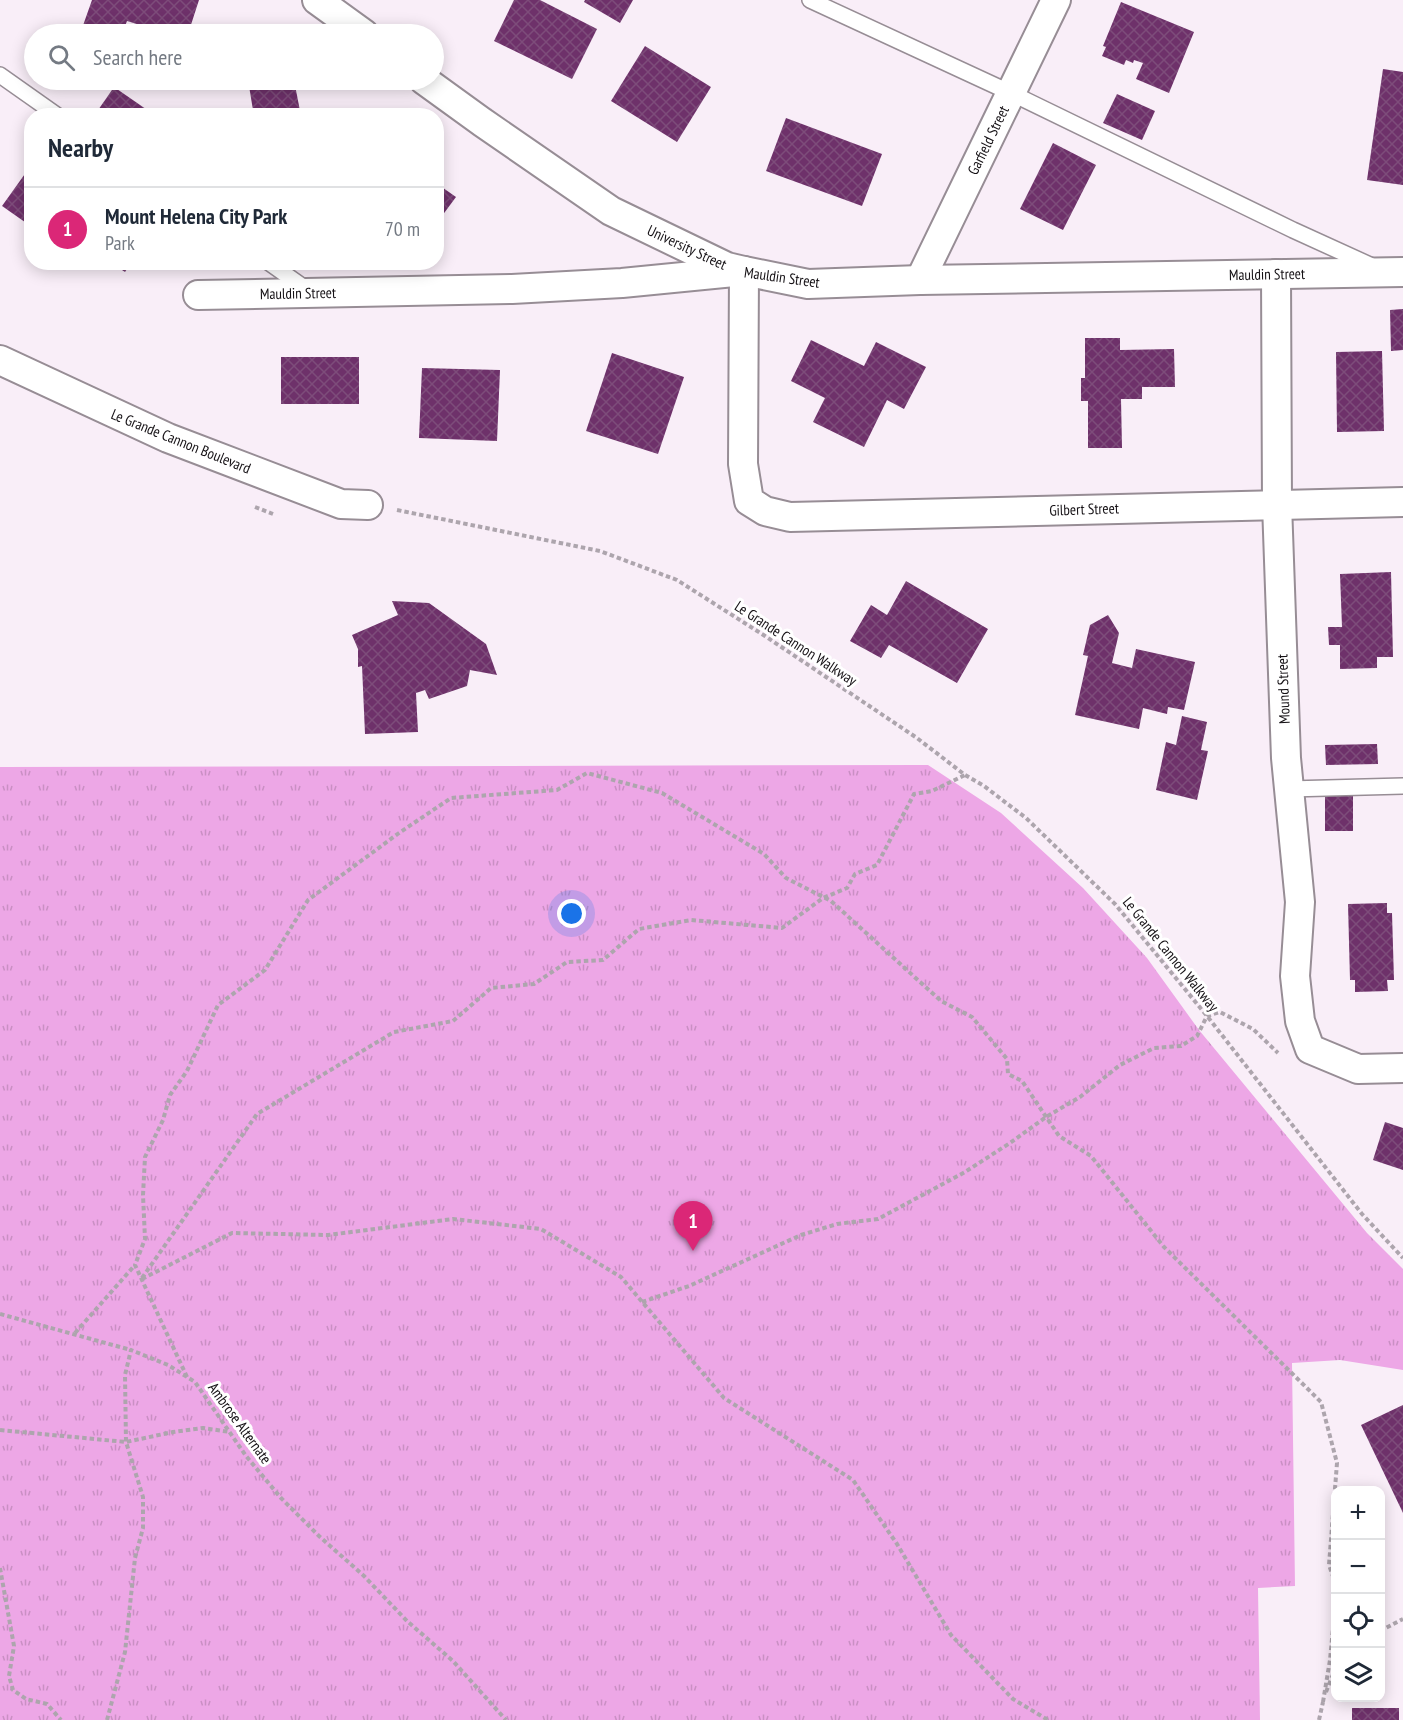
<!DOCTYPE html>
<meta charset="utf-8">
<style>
:root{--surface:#fff;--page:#f2f2f3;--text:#1f2937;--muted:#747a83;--line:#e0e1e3;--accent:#db2777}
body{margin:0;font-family:"PT Sans Narrow",sans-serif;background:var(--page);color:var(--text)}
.controls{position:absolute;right:18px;bottom:18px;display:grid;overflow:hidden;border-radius:12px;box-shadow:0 3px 15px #0003}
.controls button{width:54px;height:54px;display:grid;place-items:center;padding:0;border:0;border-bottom:2px solid var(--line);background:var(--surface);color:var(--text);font:30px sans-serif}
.you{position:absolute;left:572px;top:914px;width:21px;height:21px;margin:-15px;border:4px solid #fff;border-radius:50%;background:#1a73e8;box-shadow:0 0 0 9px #1a73e833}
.badge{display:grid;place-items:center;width:39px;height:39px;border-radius:50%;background:var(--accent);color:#fff;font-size:20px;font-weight:700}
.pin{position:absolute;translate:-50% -50px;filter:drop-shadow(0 2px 3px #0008)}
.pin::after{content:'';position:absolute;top:32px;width:21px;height:18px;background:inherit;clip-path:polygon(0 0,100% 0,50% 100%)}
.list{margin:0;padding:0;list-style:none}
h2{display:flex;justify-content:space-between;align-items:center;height:78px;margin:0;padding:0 24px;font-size:26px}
h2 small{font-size:20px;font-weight:400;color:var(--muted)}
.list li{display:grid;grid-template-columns:39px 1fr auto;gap:18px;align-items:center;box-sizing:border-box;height:84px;padding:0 24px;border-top:2px solid var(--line)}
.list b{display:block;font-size:22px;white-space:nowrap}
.list p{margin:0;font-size:20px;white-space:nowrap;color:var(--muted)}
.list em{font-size:20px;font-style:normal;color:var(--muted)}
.icon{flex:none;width:33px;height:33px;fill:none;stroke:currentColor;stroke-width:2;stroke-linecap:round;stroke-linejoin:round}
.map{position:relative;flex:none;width:1403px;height:1720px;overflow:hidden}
.search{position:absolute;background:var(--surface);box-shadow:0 3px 15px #0003;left:24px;top:24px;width:420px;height:66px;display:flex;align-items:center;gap:15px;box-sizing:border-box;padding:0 21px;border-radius:33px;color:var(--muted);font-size:22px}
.panel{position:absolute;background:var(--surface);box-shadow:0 3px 15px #0003;left:24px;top:108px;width:420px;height:162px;border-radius:24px}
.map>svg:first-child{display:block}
.park{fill:url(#park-tufts)}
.building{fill:url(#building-cross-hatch)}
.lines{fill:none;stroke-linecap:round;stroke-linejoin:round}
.service-casing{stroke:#978d95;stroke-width:18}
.minor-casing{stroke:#978d95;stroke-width:32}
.path{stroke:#ada5ad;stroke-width:4;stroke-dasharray:4.5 3;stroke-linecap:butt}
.service{stroke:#fff;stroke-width:15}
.minor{stroke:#fff;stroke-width:28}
.labels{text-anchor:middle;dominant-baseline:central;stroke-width:6;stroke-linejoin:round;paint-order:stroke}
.street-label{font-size:15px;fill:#151115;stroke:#fff}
</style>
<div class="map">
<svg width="1403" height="1720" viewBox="0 0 1403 1720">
<defs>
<pattern id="park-tufts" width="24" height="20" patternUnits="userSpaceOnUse" patternTransform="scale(1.5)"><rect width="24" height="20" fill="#eda7e6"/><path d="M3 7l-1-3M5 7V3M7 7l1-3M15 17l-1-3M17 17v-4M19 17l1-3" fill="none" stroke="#ca8fc4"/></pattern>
<pattern id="building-cross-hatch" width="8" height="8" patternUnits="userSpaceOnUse" patternTransform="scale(1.5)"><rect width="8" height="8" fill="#6e316a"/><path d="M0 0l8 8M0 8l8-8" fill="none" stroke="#7d4c7a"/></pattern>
</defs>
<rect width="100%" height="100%" fill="#f9eef8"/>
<path class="park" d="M928,765l73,48 82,75 64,70 52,72 168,203 36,36v101l-63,-10 -48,3 3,223 -37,2 2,132h-1260v-953z"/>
<g class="building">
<path d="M92,0h107l-11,34h-19l-42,-13 -5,13h-42z"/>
<path d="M514,0h26l57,29 -25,50 -78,-38z"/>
<path d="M585,0h48l-13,23 -36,-21z"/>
<path d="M1121,2l73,30 -25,61 -33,-14 7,-16 -9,-3 -1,3 -7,-3 -2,5 -22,-9 4,-9 -3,-1z"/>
<path d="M645,46l66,41 -34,55 -66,-41z"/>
<path d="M1383,69l20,3v113l-36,-5z"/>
<path d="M248,80h46l7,36h-47z"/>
<path d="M114,87l42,29h-62z"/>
<path d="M1117,94l38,17 -13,29 -39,-17z"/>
<path d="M786,118l96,36 -20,52 -96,-35z"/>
<path d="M1053,143l43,22 -33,65 -43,-21z"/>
<path d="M32,164v63l-30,-21z"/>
<path d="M436,183l20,14 -20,27z"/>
<path d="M110,262h22l-7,10z"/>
<path d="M1403,309v41l-12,1 -1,-41z"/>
<path d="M1085,338h35v12l54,-1 1,38h-33v12h-21l1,49h-34v-47h-7v-23h4z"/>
<path d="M811,340l53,26 12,-24 50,25 -22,42 -17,-9 -23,47 -51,-25 12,-24 -34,-17z"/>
<path d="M1382,351l2,80 -47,1 -1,-80z"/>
<path d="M612,353l72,24 -26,77 -72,-23z"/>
<rect x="281" y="357" width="78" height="47"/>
<path d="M422,368l78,2 -3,71 -78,-3z"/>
<path d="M1391,572l2,85h-16v11l-37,1v-24h-11l-1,-18h14l-2,-53z"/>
<path d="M906,581l82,48 -31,54 -68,-38 -8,13 -31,-17 21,-36 16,10z"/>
<path d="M392,601l37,2 57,41 11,31 -27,-5 -3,16 -38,13 -4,-9 -9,3 2,39 -53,2 -3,-68 -4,1v-18l-6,-14 46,-20z"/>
<path d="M1108,615l11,18 -7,30 20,5 4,-19 59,13 -11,48 -16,-3 -1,7 -24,-6 -4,21 -64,-14 13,-59 -5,-1 7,-30z"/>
<path d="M1182,716l25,6 -6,28 7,1 -11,49 -41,-10 10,-48 10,3z"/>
<path d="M1377,744l1,20 -52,1 -1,-20z"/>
<rect x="1325" y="796" width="28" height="35"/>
<path d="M1387,903v10h5l2,67h-7l1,11 -33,1v-12h-5l-2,-76z"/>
<path d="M1385,1122l18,6v42l-30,-10z"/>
<path d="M1403,1405v108l-42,-88z"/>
<rect x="1352" y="1708" width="47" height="12"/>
</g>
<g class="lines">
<defs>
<g id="service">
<path d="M810,0l201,93 282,137 79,36"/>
<path d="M0,75l58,41"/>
<path d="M268,262l41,29"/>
<path d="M1289,789l114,-3"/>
</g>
<g id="minor">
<path d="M317,0l47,34"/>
<path d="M424,80l58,42 129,89 116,56 17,4 -1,193 6,37 16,10 25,6 613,-15"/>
<path d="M1276,274l1,230 9,254 14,144 -5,74 5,45 10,28 48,20 45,-1"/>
<path d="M920,280l136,-280"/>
<path d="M198,295l314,-6 110,-6 122,-12 64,13 112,-4 483,-8"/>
<path d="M0,360l168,78 173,66 27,1"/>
</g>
</defs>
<use href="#service" class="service-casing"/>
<use href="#minor" class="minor-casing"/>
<g class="path">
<path d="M255,507l18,7"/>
<path d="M397,510l203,41 77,29 88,56 152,102 48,37 19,11 42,32 89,86 92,112 155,198 41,44"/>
<path d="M142,1278l115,-164 137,-82 59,-11 38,-33 43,-4 33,-22 36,-2 36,-31 52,-9 91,8 41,-30 24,-10 8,-14 22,-9 37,-71 18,-3 33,-16"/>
<path d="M142,1279l90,-46 96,2 125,-16 88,10 80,48 103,121 129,82 44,64 54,91 62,64 35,21"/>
<path d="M642,1302l47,-16 112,-51 36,-11 41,-5 87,-47 45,-29 36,-26 34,-20 40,-32 34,-17 27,-2 16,-10 10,-20 13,-4 33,17 25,24"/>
<path d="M0,1314l131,36"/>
<path d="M75,1333l60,-68"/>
<path d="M187,1377l-52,-112 10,-26 -2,-44 2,-38 18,-37 7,-25 17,-24 31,-66 47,-35 43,-70 91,-67 52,-35 106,-8 30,-17 75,20 102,61 22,24 45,23 110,100 31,16 35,42 1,15 14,7 37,55 32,20 73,91 157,155 16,61 -8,102 7,20"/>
<path d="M0,1430l126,12 47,-10 30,-4 27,4"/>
<path d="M0,1568l14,78 -5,30 4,14 13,9 21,5 14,16"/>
<path d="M1380,1631l23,-12"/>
<path d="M1326,1692l10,-25"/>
<path d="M1323,1702l7,-42 6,-63"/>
<path d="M107,1720l18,-68 10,-94 8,-30v-31l-17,-55 -1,-67 6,-25 37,15 27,17 51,74 35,42 38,38 45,40 43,45 46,40 53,59"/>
<path d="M1319,1720l4,-18"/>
</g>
<use href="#service" class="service"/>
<use href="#minor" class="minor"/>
</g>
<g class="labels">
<g class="street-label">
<text transform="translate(988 140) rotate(-64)">Garfield Street</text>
<text transform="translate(687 247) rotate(25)">University Street</text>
<text transform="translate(1267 274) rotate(-1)">Mauldin Street</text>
<text transform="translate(782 277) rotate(8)">Mauldin Street</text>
<text transform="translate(298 293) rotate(-1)">Mauldin Street</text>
<text transform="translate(181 441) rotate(22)">Le Grande Cannon Boulevard</text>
<text transform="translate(1084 509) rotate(-2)">Gilbert Street</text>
<text transform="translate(796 643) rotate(33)">Le Grande Cannon Walkway</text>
<text transform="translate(1283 689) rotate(-92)">Mound Street</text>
<text transform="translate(1171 954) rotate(51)">Le Grande Cannon Walkway</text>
<text transform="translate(240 1423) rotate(54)">Ambrose Alternate</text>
</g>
</g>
</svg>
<div class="controls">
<button>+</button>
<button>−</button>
<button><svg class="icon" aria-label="locate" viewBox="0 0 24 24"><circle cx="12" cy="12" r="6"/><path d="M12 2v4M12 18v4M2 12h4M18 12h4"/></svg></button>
<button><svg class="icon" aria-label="layers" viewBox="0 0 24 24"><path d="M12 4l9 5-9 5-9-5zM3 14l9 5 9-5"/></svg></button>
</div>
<div class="you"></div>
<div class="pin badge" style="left:693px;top:1251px">1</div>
<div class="search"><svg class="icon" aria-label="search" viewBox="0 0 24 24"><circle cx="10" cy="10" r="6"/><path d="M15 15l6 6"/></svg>Search here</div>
<section class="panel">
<h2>Nearby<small></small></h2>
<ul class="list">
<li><span class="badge">1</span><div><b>Mount Helena City Park</b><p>Park</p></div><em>70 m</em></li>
</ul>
</section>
</div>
